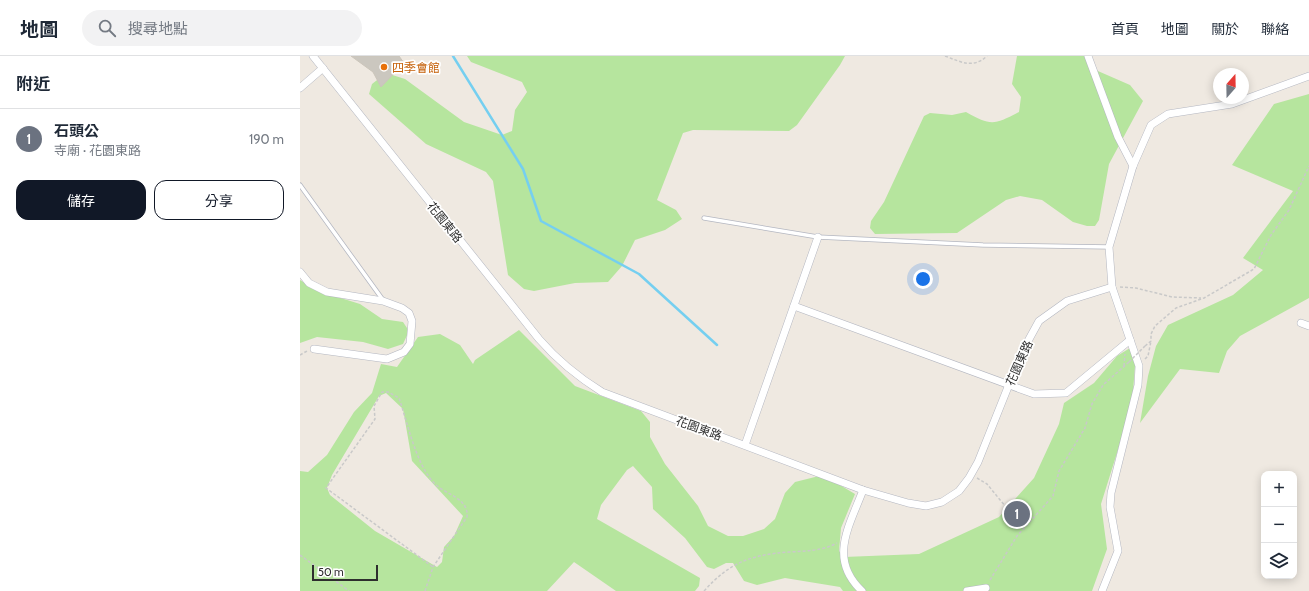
<!DOCTYPE html>
<html lang="zh-TW">
<meta charset="utf-8">
<style>
:root{--surface:#fff;--page:#f2f2f3;--text:#1f2937;--muted:#747a83;--line:#e0e1e3;--accent:#111827}
body{margin:0;font-family:Cabin,"Noto Sans TC",sans-serif;background:var(--page);color:var(--text)}
.controls{position:absolute;right:12px;bottom:12px;display:grid;overflow:hidden;border-radius:8px;box-shadow:0 2px 10px #0003}
.controls button{width:36px;height:36px;display:grid;place-items:center;padding:0;border:0;border-bottom:1px solid var(--line);background:var(--surface);color:var(--text);font:20px sans-serif}
.compass{position:absolute;left:913px;top:12px;width:36px;height:36px;border-radius:50%;background:var(--surface);box-shadow:0 2px 10px #0003;rotate:20deg}
.scale{position:absolute;left:12px;bottom:10px;width:66px;box-sizing:border-box;padding-left:4px;border:2px solid #2e2e2e;border-top:0;font-size:11px;line-height:14px;white-space:nowrap;color:#2e2e2e;-webkit-text-stroke:3px #fff;paint-order:stroke}
.you{position:absolute;left:623px;top:223px;width:14px;height:14px;margin:-10px;border:3px solid #fff;border-radius:50%;background:#1a73e8;box-shadow:0 0 0 6px #1a73e833}
.badge{display:grid;place-items:center;width:26px;height:26px;border-radius:50%;background:var(--accent);color:#fff;font-size:13px;font-weight:700}
.pin{position:absolute;translate:-50% -50%;border:2px solid #fff;box-shadow:0 1px 4px #0006}
.list{margin:0;padding:0;list-style:none}
h2{display:flex;justify-content:space-between;align-items:center;height:52px;margin:0;padding:0 16px;font-size:17px}
h2 small{font-size:13px;font-weight:400;color:var(--muted)}
.list li{display:grid;grid-template-columns:26px 1fr auto;gap:12px;align-items:center;box-sizing:border-box;height:60px;padding:0 16px;border-top:1px solid var(--line)}
.list b{display:block;font-size:15px;white-space:nowrap}
.list p{margin:0;font-size:13px;white-space:nowrap;color:var(--muted)}
.list em{font-size:13px;font-style:normal;color:var(--muted)}
.actions{display:flex;gap:8px;padding:12px 16px}
.actions a{flex:1;padding:9px 0;border:1px solid var(--accent);border-radius:12px;text-align:center;font-size:14px;color:var(--accent)}
.actions .main{background:var(--accent);color:#fff}
.icon{flex:none;width:22px;height:22px;fill:none;stroke:currentColor;stroke-width:2;stroke-linecap:round;stroke-linejoin:round}
.map{position:relative;flex:none;width:1009px;height:535px;overflow:hidden}
header{display:flex;align-items:center;gap:24px;box-sizing:border-box;height:56px;padding:0 20px;background:var(--surface);border-bottom:1px solid var(--line)}
header strong{font-size:19px}
nav{display:flex;gap:22px;margin-inline-start:auto;font-size:14px}
.search{width:280px;height:36px;background:var(--page);display:flex;align-items:center;gap:10px;box-sizing:border-box;padding:0 14px;border-radius:22px;color:var(--muted);font-size:15px}
main{display:flex}
aside{flex:1;background:var(--surface)}
.map>svg:first-child{display:block}
.green{fill:#b6e59e;fill-rule:evenodd}
.lines{fill:none;stroke-linecap:round;stroke-linejoin:round}
.stream{stroke:#75cff0;stroke-width:2.5}
.building{fill:#cbc7bf;stroke:#cbc5ba}
.service-casing{stroke:#b4b7c1;stroke-width:5}
.minor-casing{stroke:#b4b7c1;stroke-width:8}
.path{stroke:#c9c9c9;stroke-width:1.5;stroke-dasharray:3 2;stroke-linecap:butt}
.service{stroke:#fff;stroke-width:3.5}
.minor{stroke:#fff;stroke-width:7}
.path-bridge{stroke:#c9c9c9;stroke-width:1.5;stroke-dasharray:3 2;stroke-linecap:butt}
.food-dot{fill:#e8710a;stroke:#fff;stroke-width:1.5}
.labels{text-anchor:middle;dominant-baseline:central;stroke-width:3.5;stroke-linejoin:round;paint-order:stroke}
.food-label{font-size:12px;fill:#c56008;stroke:#fff;text-anchor:start}
.street-label{font-size:12px;fill:#2e2e2e;stroke:#fff}
</style>
<header>
<strong>地圖</strong>
<div class="search"><svg class="icon" aria-label="search" viewBox="0 0 24 24"><circle cx="10" cy="10" r="6"/><path d="M15 15l6 6"/></svg>搜尋地點</div>
<nav><a>首頁</a><a>地圖</a><a>關於</a><a>聯絡</a></nav>
</header>
<main>
<aside>
<h2>附近<small></small></h2>
<ul class="list">
<li><span class="badge" style="background:#6b7280">1</span><div><b>石頭公</b><p>寺廟 · 花園東路</p></div><em>190 m</em></li>
</ul>
<div class="actions"><a class="main">儲存</a><a>分享</a></div>
</aside>
<div class="map">
<svg width="1009" height="535" viewBox="0 0 1009 535">
<rect width="100%" height="100%" fill="#efe9e1"/>
<g class="green">
<path d="M167,0h378l-5,9 -43,60 -8,6 -96,-1 -10,3 -26,67 19,10 6,9 -17,11 -30,10 -13,26 -14,16 -33,1 -41,8 -10,-2 -16,-14 -15,-94 -7,-9 -60,-28 -57,-50 3,-10 14,-11 19,6 59,43 38,13 10,-4 3,-21 12,-18 -5,-10 -51,-20z"/>
<path d="M717,0h69l5,12 39,17 13,16 -34,63 -10,56 -4,6h-8l-14,-4 -31,-22 -22,-4 -14,4 -49,33 -82,1 -5,-6 1,-7 13,-19 40,-86 6,-3 22,2 14,-3c25,14 28,13 53,0l2,-15 -9,-13z"/>
<path d="M1009,38v204l-69,38 -13,15 -8,22 -39,-4 -40,54 8,-47 8,-30 12,-21 65,-30 30,-25 -20,-12 50,-67 -61,-26 42,-61z"/>
<path d="M0,224l18,11 42,13 22,15 21,3 6,9 -6,13 -15,5 -25,-7 -46,-5 -17,6z"/>
<path d="M219,274l56,56 66,25 9,11v15l15,27 33,42 10,20 20,10h15l21,-7 11,-10 10,-26 10,-11 28,-7 32,19 -14,34 -2,23 5,6 75,-3 80,-37 35,-39 25,-54 5,-21 30,-20 23,-27 13,-8 6,5 -4,52 -31,99 6,45 -15,42h-249l-3,-4 -55,-9 -28,7 -13,-4 -11,-18h-7l-12,6 -7,-2 -22,-29 -32,-29 -1,-22 -19,-21 -6,4 -26,35 -4,14 103,59 -1,8 -4,5h-79l-42,-29 -27,29h-247v-120l8,1 19,-17 27,-43 18,-19 9,-29 16,3 21,-30 22,-3 20,11 13,19 2,-4zM86,337l17,16 9,52 51,55 -9,20 -10,11 -2,15 -5,5 -62,-36 -45,-36 -3,-7 5,-13 47,-79z"/>
</g>
<g class="lines">
<path class="stream" d="M153,0l70,113 18,52 98,53 78,71"/>
</g>
<path class="building" d="M51,0h48l5,7 -23,24 -8,-15z"/>
<g class="lines">
<defs>
<g id="service">
<path d="M0,129l83,115"/>
<path d="M404,162l114,19 165,8 126,2"/>
</g>
<g id="minor">
<path d="M13,0l226,283c19,22 39,38 63,53l261,98 45,13 18,3 16,-4 17,-11 10,-13 9,-16 44,-110 17,-31 28,-20 45,-14"/>
<path d="M788,0l30,81 15,29"/>
<path d="M0,32l23,-20"/>
<path d="M0,216l9,11 18,9 56,9 19,7 7,5 3,8 -2,23 -6,8 -17,7 -73,-10"/>
<path d="M494,250l240,88 32,-1 64,-53"/>
<path d="M1001,267l8,3"/>
<path d="M445,389l73,-208"/>
<path d="M562,535c-34,-32 -13,-64 1,-101"/>
<path d="M667,535l19,-3"/>
<path d="M802,535l16,-40 -8,-44 1,-14 27,-108 1,-19 -27,-79 -3,-40 24,-81 18,-41 17,-11 64,-10 77,-28"/>
</g>
</defs>
<use href="#service" class="service-casing"/>
<use href="#minor" class="minor-casing"/>
<g class="path">
<path d="M645,0c16,6 28,13 42,0"/>
<path d="M820,231l16,1 36,9 29,1"/>
<path d="M845,290l6,-5v-7l4,-8 21,-18 28,-10 50,-29 17,-34 18,-25 20,-44"/>
<path d="M0,299l7,-4"/>
<path d="M845,303l3,-3 3,-15"/>
<path d="M824,310l1,-12"/>
<path d="M677,422l10,6 37,45"/>
<path d="M0,499l49,36"/>
<path d="M690,524l27,-44 36,-40 6,-25 26,-43 7,-24 11,-19 26,-23"/>
<path d="M125,535l8,-24 34,-50c2,-19 -21,-22 -32,-33 -19,-19 -27,-60 -36,-86l-11,-6h-6l-8,14 1,13 -49,69 107,79"/>
<path d="M404,535c26,-29 47,-36 85,-39 17,-1 33,-1 48,-9"/>
</g>
<use href="#service" class="service"/>
<use href="#minor" class="minor"/>
<path class="path-bridge" d="M829,306l16,-16"/>
</g>
<circle class="food-dot" cx="84" cy="11" r="4"/>
<g class="labels">
<g class="food-label">
<text x="92" y="11">四季會館</text>
</g>
<g class="street-label">
<text transform="translate(145 166) rotate(51)">花園東路</text>
<text transform="translate(719 307) rotate(-66)">花園東路</text>
<text transform="translate(399 372) rotate(20)">花園東路</text>
</g>
</g>
</svg>
<div class="controls">
<button>+</button>
<button>−</button>
<button><svg class="icon" aria-label="layers" viewBox="0 0 24 24"><path d="M12 4l9 5-9 5-9-5zM3 14l9 5 9-5"/></svg></button>
</div>
<svg class="compass" viewBox="-18 -18 36 36"><path d="M0-13l5 13h-10z" fill="#e53935"/><path d="M0 13l5-13h-10z" fill="#747a83"/></svg>
<div class="scale">50 m</div>
<div class="you"></div>
<div class="pin badge" style="left:717px;top:458px;background:#6b7280">1</div>
</div>
</main>
